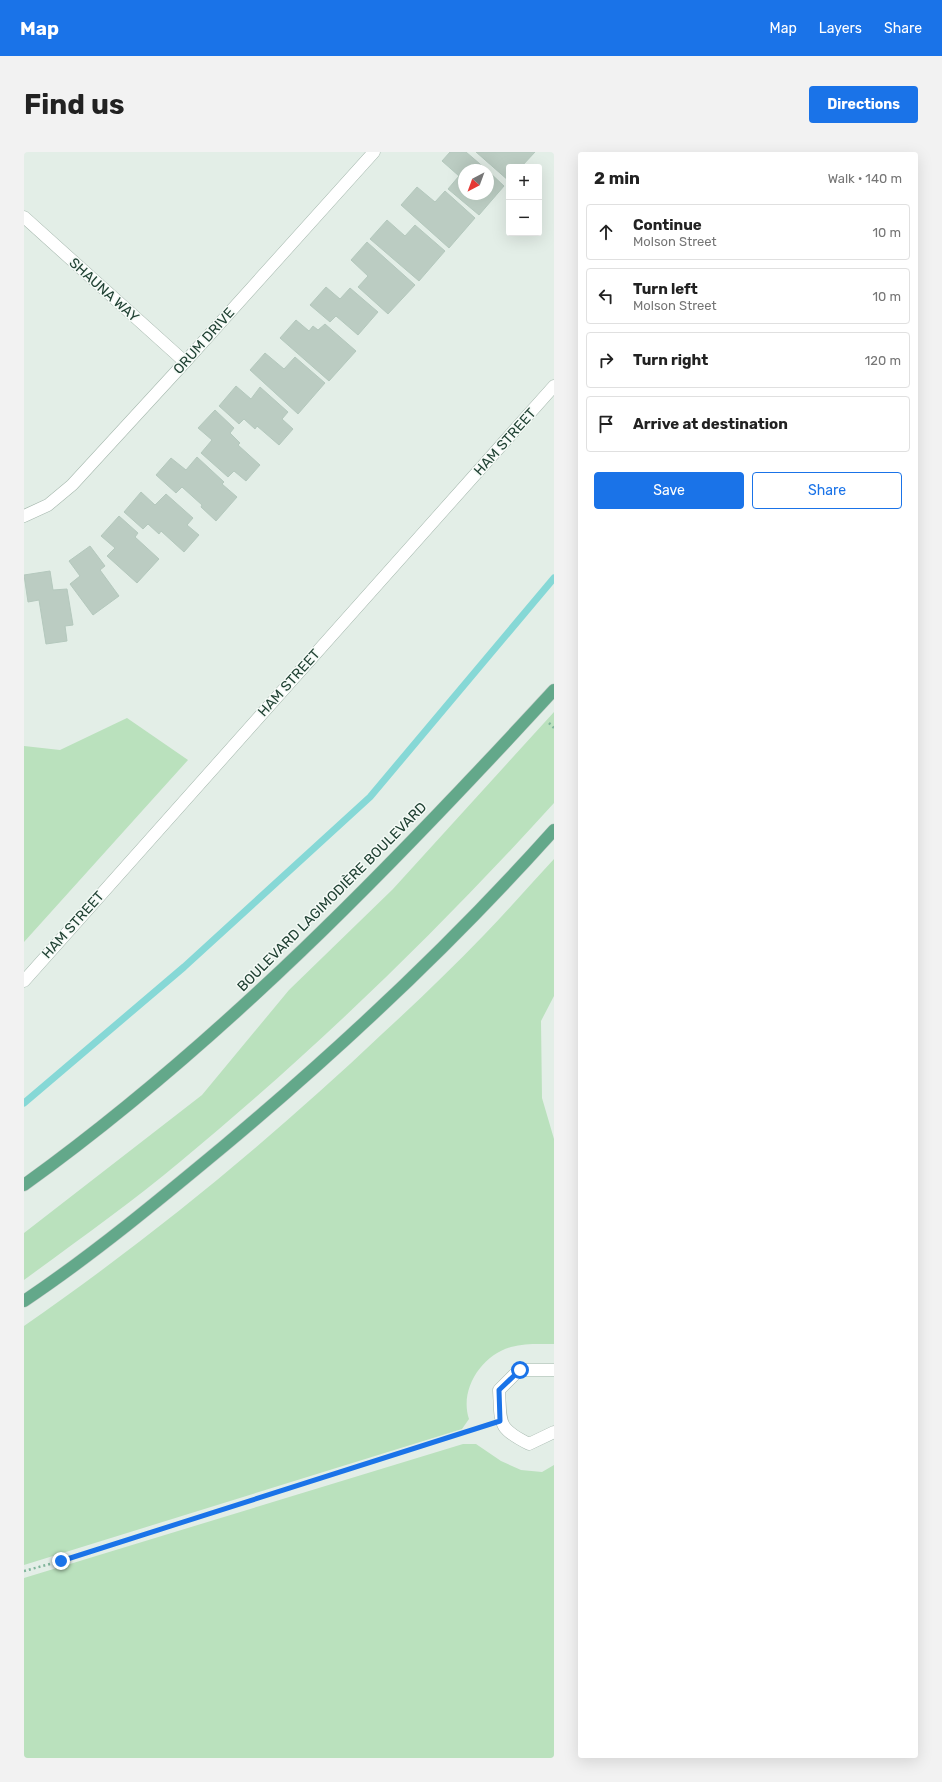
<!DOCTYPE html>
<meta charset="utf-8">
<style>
:root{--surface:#fff;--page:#f2f2f2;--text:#222;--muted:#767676;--line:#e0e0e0;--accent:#1a73e8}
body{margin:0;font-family:Rubik,sans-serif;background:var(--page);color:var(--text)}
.controls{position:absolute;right:12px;top:12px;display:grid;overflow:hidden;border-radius:4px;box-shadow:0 4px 16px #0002}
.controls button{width:36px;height:36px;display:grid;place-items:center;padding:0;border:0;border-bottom:1px solid var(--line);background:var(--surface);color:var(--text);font:20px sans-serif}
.compass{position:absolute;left:434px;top:12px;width:36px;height:36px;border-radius:50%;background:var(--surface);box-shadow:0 4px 16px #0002;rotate:221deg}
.stop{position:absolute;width:12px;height:12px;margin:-9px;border:3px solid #1a73e8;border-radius:50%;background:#fff}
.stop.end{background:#1a73e8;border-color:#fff;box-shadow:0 1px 4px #0008}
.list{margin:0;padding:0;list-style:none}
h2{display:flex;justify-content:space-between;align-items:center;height:52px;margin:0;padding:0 16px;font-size:17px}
h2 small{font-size:13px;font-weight:400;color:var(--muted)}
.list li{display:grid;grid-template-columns:26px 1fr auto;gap:12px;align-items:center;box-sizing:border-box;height:56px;margin:0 8px 8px;padding:0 8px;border:1px solid var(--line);border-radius:4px}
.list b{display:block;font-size:15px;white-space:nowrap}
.list p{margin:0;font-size:13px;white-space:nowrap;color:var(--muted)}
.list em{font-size:13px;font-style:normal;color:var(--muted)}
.actions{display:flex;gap:8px;padding:12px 16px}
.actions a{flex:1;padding:9px 0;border:1px solid var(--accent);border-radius:4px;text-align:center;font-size:14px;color:var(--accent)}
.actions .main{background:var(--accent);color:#fff}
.icon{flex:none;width:22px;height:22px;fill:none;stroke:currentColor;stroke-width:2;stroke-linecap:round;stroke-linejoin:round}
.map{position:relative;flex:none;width:530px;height:1606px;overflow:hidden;border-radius:4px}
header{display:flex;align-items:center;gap:24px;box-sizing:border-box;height:56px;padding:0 20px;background:var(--accent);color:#fff}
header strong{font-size:19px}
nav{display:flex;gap:22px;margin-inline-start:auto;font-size:14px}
.intro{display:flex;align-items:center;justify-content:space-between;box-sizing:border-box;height:96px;padding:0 24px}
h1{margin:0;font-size:28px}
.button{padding:10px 18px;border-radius:4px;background:var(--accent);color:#fff;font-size:14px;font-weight:700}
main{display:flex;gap:24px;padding:0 24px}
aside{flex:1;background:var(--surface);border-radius:4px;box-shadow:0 4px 16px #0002}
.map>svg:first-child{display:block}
.green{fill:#bae1bd}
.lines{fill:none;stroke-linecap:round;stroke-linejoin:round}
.stream{stroke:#86d8d6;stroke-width:7}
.building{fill:#bbccc2;stroke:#b4c8bd}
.minor-casing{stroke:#a5b7ad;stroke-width:13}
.major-casing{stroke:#c1cac6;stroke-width:13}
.path{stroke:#80b59b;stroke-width:2.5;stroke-dasharray:2 3;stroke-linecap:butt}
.minor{stroke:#fff;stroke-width:12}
.major{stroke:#63a88a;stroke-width:12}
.route{stroke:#1a73e8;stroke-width:5}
.labels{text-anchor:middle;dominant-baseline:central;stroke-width:3;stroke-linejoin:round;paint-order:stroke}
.street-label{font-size:14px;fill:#204133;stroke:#f4faf6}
</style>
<header>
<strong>Map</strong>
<nav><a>Map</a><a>Layers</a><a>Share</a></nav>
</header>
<div class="intro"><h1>Find us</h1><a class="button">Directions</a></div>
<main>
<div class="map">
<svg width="530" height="1606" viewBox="0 0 530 1606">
<rect width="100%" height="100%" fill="#e3eee7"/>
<g class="green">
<path d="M530,560v91c-116,128 -240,248 -373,358 -50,42 -104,80 -157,119v-47l178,-138 87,-105 104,-101z"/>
<path d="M103,566l61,42 -164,182v-196l36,4z"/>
<path d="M530,707v137l-13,25 1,77 12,41v205c-14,0 -29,-1 -43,3 -29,8 -52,42 -42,72l-7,10 -438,136v-239c127,-88 246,-186 358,-292 35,-32 69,-65 102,-99 24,-25 47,-51 70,-76z"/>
<path d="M439,1292h13l25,17 20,9 21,2 12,-7v293h-530v-180z"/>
</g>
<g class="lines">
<path class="stream" d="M0,951l160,-136 186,-170 184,-219"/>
</g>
<g class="building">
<path d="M426,0h16l21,18h-23v24h24v-23l16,15 -25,29 -31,-26 11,-13 -17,-15z"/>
<path d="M452,0h59l-14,15h-12v14z"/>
<path d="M393,35l18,15 10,-11 30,27 -26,30 -48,-43z"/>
<path d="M363,68l18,16 10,-11 30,26 -26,30 -49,-42z"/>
<path d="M343,90l48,43 -27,29 -30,-27 10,-11 -17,-16z"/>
<path d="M302,135l14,12 10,-11 28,24 -20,23 -22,-19 -6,6 -20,-17z"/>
<path d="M272,168l13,11 4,-5 5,4 7,-6 31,27 -27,30 -49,-43z"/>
<path d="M241,201l19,16 11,-12 30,26 -27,31 -48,-44z"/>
<path d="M212,234l15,13 9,-12 28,25 -6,7 11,10 -14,16 -22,-19 -2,3 -11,-10 -5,5 -20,-18z"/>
<path d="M191,258l19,18 -4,5 10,10 -2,2 22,20 -14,16 -12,-10 -6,6 -27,-24 11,-13 -14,-12z"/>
<path d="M173,305l27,25 -2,2 15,13 -21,24 -15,-14 1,-2 -20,-18 -6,6 -20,-18 15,-17 15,12z"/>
<path d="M117,340l14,13 11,-11 27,24 -6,7 12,10 -15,17 -23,-21 -2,3 -11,-10 -5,5 -19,-17z"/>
<path d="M95,364l19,17 -3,4 24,22 -22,24 -30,-27 8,-8 -14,-12z"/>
<path d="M66,394l15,20 -5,4 19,26 -26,19 -23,-31 10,-8 -11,-15z"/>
<path d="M26,419l3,19 14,-1 6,36 -8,1 2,15 -21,3 -7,-44 -11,2 -4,-27z"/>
</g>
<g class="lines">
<defs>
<g id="minor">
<path d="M0,65l161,145"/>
<path d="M0,364l24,-11 24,-20 113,-123 189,-210"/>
<path d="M0,829l530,-595"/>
<path d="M530,1218h-35l-20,20c2,34 -2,38 30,54l25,-12"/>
</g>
<g id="major">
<path d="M0,1033c197,-142 366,-317 530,-495"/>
<path d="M0,1149c70,-47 135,-101 200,-155 117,-98 228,-202 330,-316"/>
</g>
</defs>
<use href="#minor" class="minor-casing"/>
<use href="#major" class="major-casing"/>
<g class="path">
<path d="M525,571l5,5"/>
<path d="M0,1419l37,-10 424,-135"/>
</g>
<use href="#minor" class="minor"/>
<use href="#major" class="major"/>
</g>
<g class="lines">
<path class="route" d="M37,1409l439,-140 -1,-31 21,-20"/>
</g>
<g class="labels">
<g class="street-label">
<text transform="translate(80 138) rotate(42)">SHAUNA WAY</text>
<text transform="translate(180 189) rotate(-48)">ORUM DRIVE</text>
<text transform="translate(481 290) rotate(-48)">HAM STREET</text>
<text transform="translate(265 531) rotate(-48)">HAM STREET</text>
<text transform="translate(308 745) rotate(-45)">BOULEVARD LAGIMODIÈRE BOULEVARD</text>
<text transform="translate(49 773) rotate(-48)">HAM STREET</text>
</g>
</g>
</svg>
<div class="controls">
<button>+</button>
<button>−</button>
</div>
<svg class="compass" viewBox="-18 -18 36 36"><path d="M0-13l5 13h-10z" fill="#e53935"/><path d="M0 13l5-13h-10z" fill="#767676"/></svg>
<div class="stop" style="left:496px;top:1218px"></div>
<div class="stop end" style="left:37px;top:1409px"></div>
</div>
<aside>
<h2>2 min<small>Walk · 140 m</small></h2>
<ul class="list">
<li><svg class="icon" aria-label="ahead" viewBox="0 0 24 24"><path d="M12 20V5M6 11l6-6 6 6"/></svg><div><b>Continue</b><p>Molson Street</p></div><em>10 m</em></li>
<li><svg class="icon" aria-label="left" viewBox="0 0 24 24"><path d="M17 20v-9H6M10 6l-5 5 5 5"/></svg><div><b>Turn left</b><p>Molson Street</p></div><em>10 m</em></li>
<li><svg class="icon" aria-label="right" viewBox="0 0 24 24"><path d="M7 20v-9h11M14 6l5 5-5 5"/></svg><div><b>Turn right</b></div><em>120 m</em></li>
<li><svg class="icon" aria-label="arrive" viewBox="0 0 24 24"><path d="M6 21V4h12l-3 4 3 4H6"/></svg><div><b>Arrive at destination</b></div></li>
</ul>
<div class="actions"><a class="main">Save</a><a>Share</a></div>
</aside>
</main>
